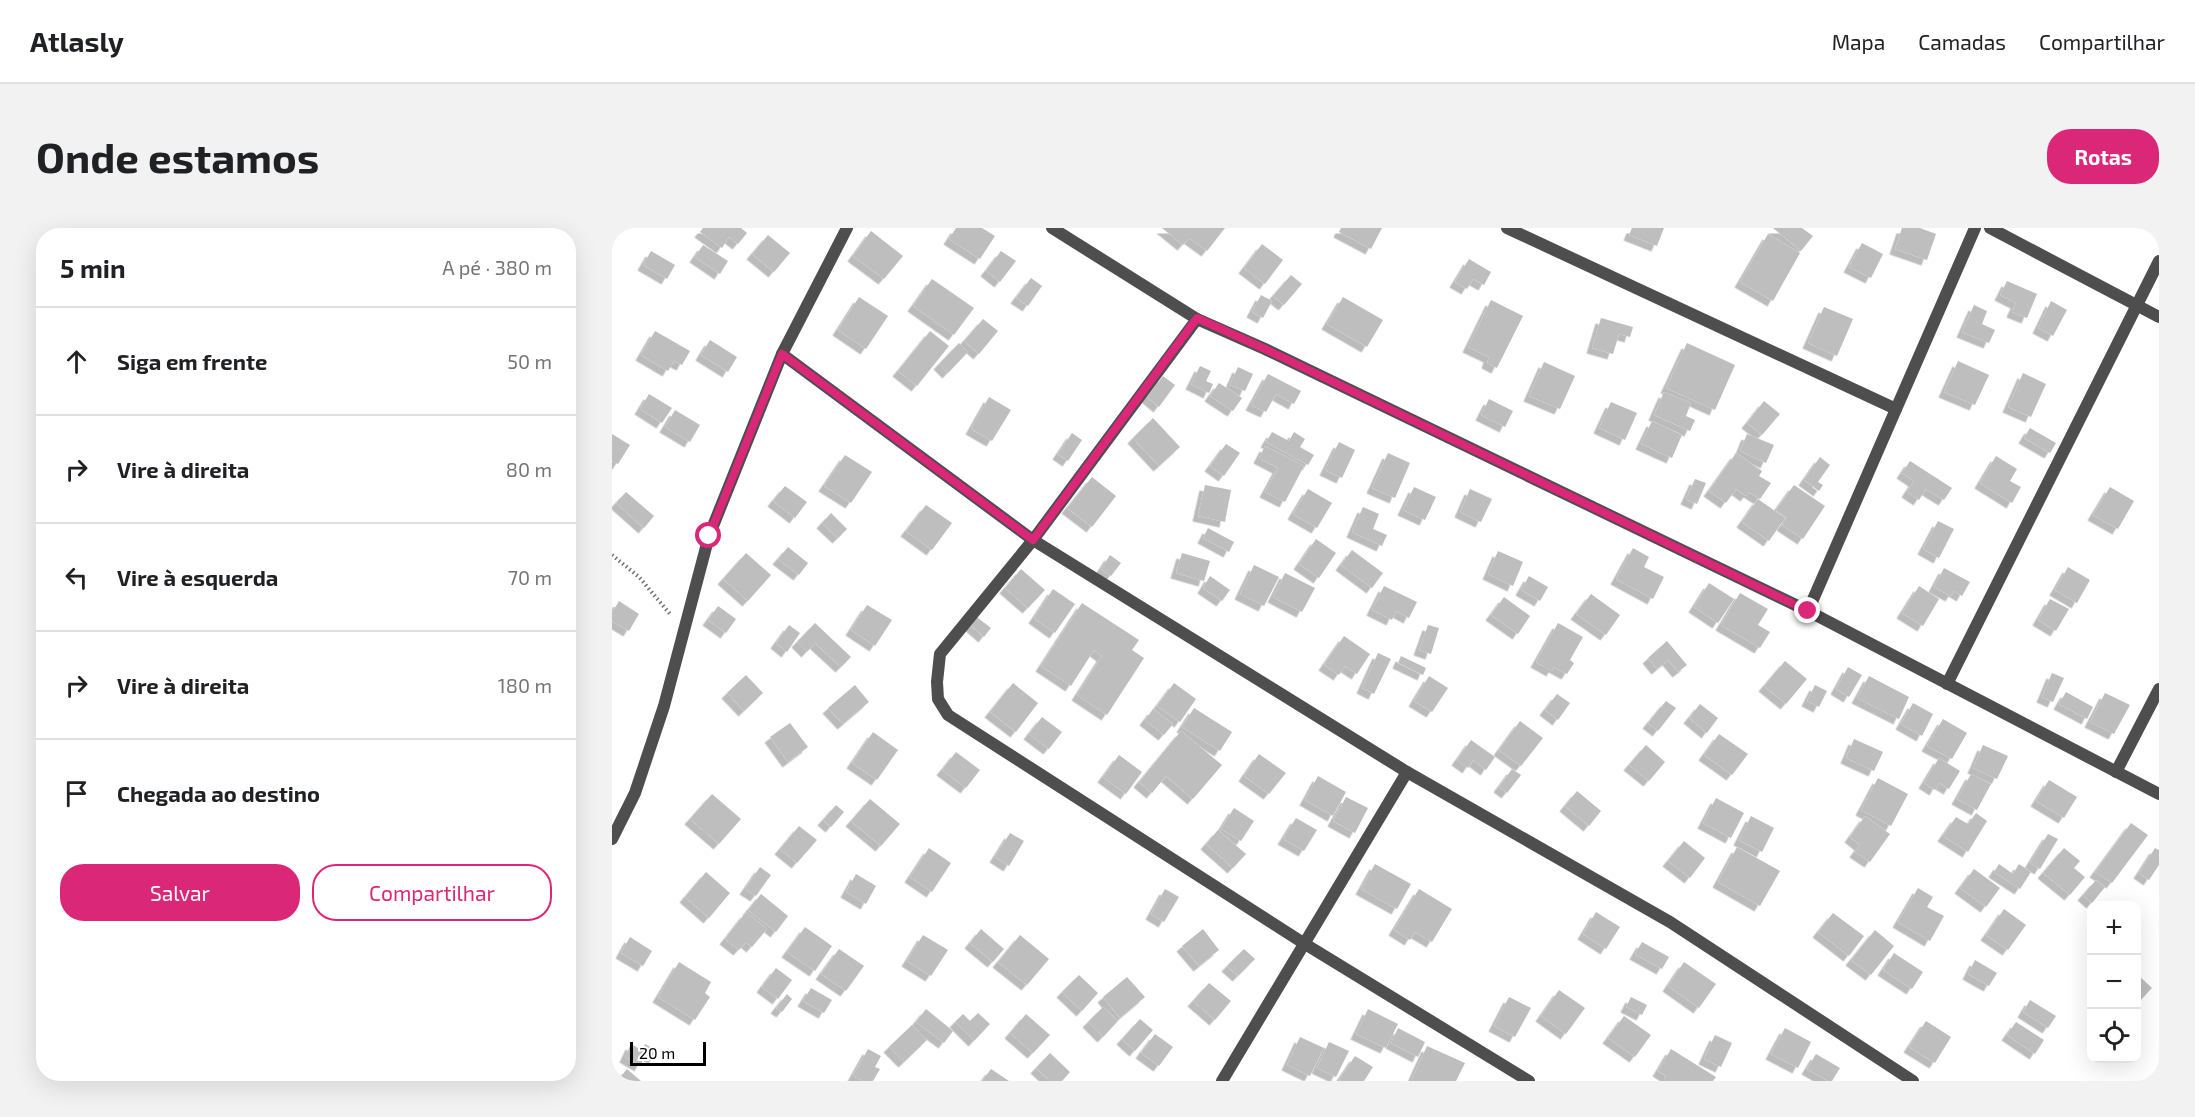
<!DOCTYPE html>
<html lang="pt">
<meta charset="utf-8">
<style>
:root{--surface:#fff;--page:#f2f2f2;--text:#202124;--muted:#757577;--line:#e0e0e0;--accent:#db2777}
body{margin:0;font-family:"Exo 2",sans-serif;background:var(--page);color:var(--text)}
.controls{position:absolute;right:18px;bottom:18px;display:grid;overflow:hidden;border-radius:12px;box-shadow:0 6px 24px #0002}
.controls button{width:54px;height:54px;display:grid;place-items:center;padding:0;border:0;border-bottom:2px solid var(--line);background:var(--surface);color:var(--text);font:30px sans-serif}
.scale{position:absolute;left:18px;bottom:15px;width:76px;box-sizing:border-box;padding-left:6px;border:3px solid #000;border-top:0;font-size:16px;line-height:21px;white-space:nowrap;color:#000;-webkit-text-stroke:4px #fff;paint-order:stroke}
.stop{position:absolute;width:18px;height:18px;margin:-14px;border:4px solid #db2777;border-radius:50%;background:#fff}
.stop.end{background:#db2777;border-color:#fff;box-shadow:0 2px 6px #0008}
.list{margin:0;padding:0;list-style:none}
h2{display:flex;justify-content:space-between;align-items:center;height:78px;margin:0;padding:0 24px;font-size:26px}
h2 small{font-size:20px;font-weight:400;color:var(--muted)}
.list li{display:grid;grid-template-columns:39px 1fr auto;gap:18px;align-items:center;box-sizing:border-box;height:108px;padding:0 24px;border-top:2px solid var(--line)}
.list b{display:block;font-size:22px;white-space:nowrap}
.list em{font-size:20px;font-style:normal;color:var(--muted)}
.actions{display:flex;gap:12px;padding:18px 24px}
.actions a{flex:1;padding:14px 0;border:2px solid var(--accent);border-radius:24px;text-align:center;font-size:21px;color:var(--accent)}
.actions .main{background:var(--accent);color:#fff}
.icon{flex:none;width:33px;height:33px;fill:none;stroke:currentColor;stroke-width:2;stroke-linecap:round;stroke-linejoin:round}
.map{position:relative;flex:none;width:1547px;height:853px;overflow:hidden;border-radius:24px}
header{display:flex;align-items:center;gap:36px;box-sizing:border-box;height:84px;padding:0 30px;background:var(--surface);border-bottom:2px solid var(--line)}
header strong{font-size:28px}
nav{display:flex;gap:33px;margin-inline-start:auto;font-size:21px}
.intro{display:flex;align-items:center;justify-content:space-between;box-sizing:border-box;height:144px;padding:0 36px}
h1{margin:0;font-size:42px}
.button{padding:15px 27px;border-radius:24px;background:var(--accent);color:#fff;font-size:21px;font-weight:700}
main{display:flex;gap:36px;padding:0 36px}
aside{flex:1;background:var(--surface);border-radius:24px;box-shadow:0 6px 24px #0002}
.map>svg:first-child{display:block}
.building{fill:#bebebe;filter:url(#shadow)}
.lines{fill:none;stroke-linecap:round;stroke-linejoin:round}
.path{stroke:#707070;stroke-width:4;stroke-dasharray:1.5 3;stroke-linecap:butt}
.minor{stroke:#4e4e4e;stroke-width:12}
.route{stroke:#db2777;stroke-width:8}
</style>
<header>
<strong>Atlasly</strong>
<nav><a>Mapa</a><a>Camadas</a><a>Compartilhar</a></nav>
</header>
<div class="intro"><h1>Onde estamos</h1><a class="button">Rotas</a></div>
<main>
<aside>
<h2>5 min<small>A pé · 380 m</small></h2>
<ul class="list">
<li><svg class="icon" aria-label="ahead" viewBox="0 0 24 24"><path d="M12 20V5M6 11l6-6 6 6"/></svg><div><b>Siga em frente</b></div><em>50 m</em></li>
<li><svg class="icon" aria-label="right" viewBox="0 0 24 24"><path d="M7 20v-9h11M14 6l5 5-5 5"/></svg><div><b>Vire à direita</b></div><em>80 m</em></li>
<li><svg class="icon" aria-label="left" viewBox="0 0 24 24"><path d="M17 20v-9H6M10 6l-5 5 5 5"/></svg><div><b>Vire à esquerda</b></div><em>70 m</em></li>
<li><svg class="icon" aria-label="right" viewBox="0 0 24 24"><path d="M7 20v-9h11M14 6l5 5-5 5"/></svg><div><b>Vire à direita</b></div><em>180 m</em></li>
<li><svg class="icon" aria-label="arrive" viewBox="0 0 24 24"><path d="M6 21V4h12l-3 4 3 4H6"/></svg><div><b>Chegada ao destino</b></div></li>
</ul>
<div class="actions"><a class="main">Salvar</a><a>Compartilhar</a></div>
</aside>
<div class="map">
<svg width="1547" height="853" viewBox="0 0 1547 853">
<defs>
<filter id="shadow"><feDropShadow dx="-5.5" dy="5.5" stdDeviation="0" flood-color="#0004"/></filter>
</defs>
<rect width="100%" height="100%" fill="#fff"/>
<g class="building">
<path d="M91,0h38l6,5 -9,11 -9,-7 -7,11 -22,-16z"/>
<path d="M344,0h26l13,8 -15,23 -31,-20z"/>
<path d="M550,0h63l-18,23 -18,-13 -6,7z"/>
<path d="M729,0h41l-11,21 -32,-17z"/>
<path d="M1020,0h32l-7,18 -28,-11z"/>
<path d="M1161,0h29l11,8 -12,15z"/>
<path d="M1290,0h18l16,6 -9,26 -32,-11z"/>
<path d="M259,3l32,25 -19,23 -31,-23z"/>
<path d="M1156,6l32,19 -27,48 -33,-19z"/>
<path d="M156,7l22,18 -16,19 -22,-18z"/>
<path d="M1250,15l21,11 -12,24 -22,-11z"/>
<path d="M650,16l21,16 -18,24 -21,-16z"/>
<path d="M91,17l25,16 -8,13 -25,-17z"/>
<path d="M39,23l24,14 -8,14 -24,-14z"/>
<path d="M389,23l15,10 -16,21 -14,-11z"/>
<path d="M857,31l22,13 -7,13 -11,-6 -6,10 -12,-7z"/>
<path d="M679,47l11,9 -18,21 -11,-9z"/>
<path d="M419,50l11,8 -14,20 -12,-8z"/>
<path d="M320,51l42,29 -20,27 -41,-29z"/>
<path d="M1395,53l30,13 -10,24 -15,-6 4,-9 -16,-8z"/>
<path d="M649,67l11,6 -9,17 -11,-6z"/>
<path d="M247,69l29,19 -22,33 -28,-19z"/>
<path d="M731,69l40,23 -16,27 -40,-23z"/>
<path d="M879,72l32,16 -26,52 -10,-5 2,-6 -21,-10z"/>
<path d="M1439,73l16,9 -14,26 -15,-8z"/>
<path d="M1362,77l13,6 -5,13 13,6 -6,13 -27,-11z"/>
<path d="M1212,79l29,12 -16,37 -29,-13z"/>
<path d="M989,90l32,9 -3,10 -11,-3 -6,20 -21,-6z"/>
<path d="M371,91l15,12 -19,23 -15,-13z"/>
<path d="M43,103l35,20 -8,14 -8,-4 -6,10 -27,-16z"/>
<path d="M318,103l19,15 -32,40 -19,-15z"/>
<path d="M98,112l27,17 -9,15 -27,-17z"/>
<path d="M347,115l9,9 -20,21 -9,-9z"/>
<path d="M1075,115l48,22 -20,45 -49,-22z"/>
<path d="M1346,133l31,14 -14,30 -31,-13z"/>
<path d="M932,134l31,14 -15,33 -31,-13z"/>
<path d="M588,138l11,5 -5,10 7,3 -4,9 -18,-9z"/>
<path d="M626,139l15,7 -8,17 -15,-6z"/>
<path d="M1411,145l23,11 -15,33 -23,-10z"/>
<path d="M656,146l33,17 -7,13 -18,-10 -10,18 -15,-7z"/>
<path d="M551,148l12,9 -16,22 -12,-10z"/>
<path d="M607,155l23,15 -9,13 -23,-15z"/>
<path d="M1052,164l27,11 -5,13 9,4 -5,11 -36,-16z"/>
<path d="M37,166l23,14 -10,15 -22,-14z"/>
<path d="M377,169l22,13 -19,31 -21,-12z"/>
<path d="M877,171l24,12 -8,16 -24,-12z"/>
<path d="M1152,173l16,13 -18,21 -15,-12z"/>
<path d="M999,174l26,11 -12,27 -26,-12z"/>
<path d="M63,182l25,15 -10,17 -25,-15z"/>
<path d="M541,190l27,29 -21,19 -26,-28z"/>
<path d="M1040,193l30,14 -10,23 -31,-14z"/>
<path d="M1418,200l26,15 -6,10 -26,-15z"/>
<path d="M660,204l17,9 5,-9 11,7 -5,8 14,8 -6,10 -42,-23z"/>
<path d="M460,205l10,7 -14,21 -10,-7z"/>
<path d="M0,206l18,11 -12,19 -6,-3z"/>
<path d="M1135,206l27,11 -8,18 -26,-12z"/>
<path d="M727,214l16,8 -13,28 -17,-8z"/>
<path d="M614,216l14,9 -16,23 -14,-10z"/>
<path d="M653,218l39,20 -19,36 -20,-10 13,-24 -19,-10z"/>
<path d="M776,225l22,10 -15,35 -23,-10z"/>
<path d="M1124,225l26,18 -3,5 12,7 -11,16 -11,-7 -3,4 -10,-7 -10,14 -17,-12z"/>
<path d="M233,227l27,17 -21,31 -27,-17z"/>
<path d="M1384,228l21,13 -7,12 11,6 -9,16 -32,-20z"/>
<path d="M1208,229l10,8 -12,17 5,3 -4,6 -15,-11z"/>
<path d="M1298,233l42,27 -8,12 -18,-11 -7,11 -12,-8 7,-11 -12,-8z"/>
<path d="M480,249l24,19 -24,31 -25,-19z"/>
<path d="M1083,251l11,4 -9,21 -11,-5z"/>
<path d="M593,257l26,5 -6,32 -27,-6z"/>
<path d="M1182,257l31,21 -22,33 -21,-14 5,-7 -11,-8z"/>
<path d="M173,258l22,16 -12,16 -22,-17z"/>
<path d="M802,259l22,10 -11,23 -22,-10z"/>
<path d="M1498,259l24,14 -16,28 -25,-14z"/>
<path d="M696,261l24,14 -15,25 -24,-14z"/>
<path d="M858,261l22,10 -11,23 -21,-10z"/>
<path d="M14,264l28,24 -10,12 -28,-25z"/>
<path d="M1146,271l27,19 -16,23 -27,-19z"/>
<path d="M314,277l26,18 -20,27 -26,-19z"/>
<path d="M751,279l16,7 -6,15 14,6 -5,11 -30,-14z"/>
<path d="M219,285l16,16 -9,9 -16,-15z"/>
<path d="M1326,293l16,8 -15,29 -16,-9z"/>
<path d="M596,300l26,14 -5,10 -26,-14z"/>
<path d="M704,311l20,14 -17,25 -20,-14z"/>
<path d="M176,319l20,16 -9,12 -21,-16z"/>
<path d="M1021,320l16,9 -5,10 20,10 -11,22 -37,-20z"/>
<path d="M740,322l31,23 -11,15 -31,-23z"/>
<path d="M886,323l25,11 -10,24 -25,-12z"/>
<path d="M134,325l25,22 -23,26 -25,-22z"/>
<path d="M570,325l28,8 -6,20 -28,-8z"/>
<path d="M498,327l11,8 -10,13 -10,-7z"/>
<path d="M642,337l25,12 -15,29 -24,-12z"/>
<path d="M1456,339l22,13 -13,23 -22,-13z"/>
<path d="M1332,340l26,14 -8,14 -8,-5 -3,5 -17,-9z"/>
<path d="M409,341l24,21 -17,18 -23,-20z"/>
<path d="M673,345l30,15 -13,24 -29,-15z"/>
<path d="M598,348l20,14 -8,11 -19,-13z"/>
<path d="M917,348l19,11 -8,14 -19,-11z"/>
<path d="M1097,355l25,16 -16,24 -24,-16z"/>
<path d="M772,358l33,16 -8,16 -13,-7 -4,9 -20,-10z"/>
<path d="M1307,358l20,13 -16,27 -21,-13z"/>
<path d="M441,361l22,15 -20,29 -21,-15z"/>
<path d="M1128,365l28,16 -10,16 12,7 -10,16 -39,-23z"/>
<path d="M979,366l29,21 -14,20 -30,-21z"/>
<path d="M892,369l26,19 -12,18 -27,-19z"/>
<path d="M1438,371l19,10 -13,22 -18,-11z"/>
<path d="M7,373l20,13 -10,17 -17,-10v-8z"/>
<path d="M470,375l57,37 -7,10 12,8 -37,57 -30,-20 25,-39 -8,-6 -23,36 -30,-20z"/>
<path d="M255,377l25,15 -17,26 -24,-16z"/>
<path d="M106,378l18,13 -10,14 -18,-13z"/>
<path d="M362,387l17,13 -7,9 -16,-14z"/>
<path d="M203,395l36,34 -10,10 -26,-24 -8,9 -10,-10z"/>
<path d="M946,395l25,14 -13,23 4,3 -7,11 -13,-7 -2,4 -16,-9z"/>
<path d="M177,397l11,8 -13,19 -11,-9z"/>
<path d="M816,397l11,3 -8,26 -12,-4z"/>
<path d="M732,408l26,18 -13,20 -12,-8 -6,9 -15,-10z"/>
<path d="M1055,413l20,24 -9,7 -10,-12 -11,9 -9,-11z"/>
<path d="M766,425l13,6 -17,35 -12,-6z"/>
<path d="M789,428l25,12 -3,7 -25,-12z"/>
<path d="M1173,433l22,18 -21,25 -22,-18z"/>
<path d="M1236,439l14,8 -13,22 -13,-8z"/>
<path d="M1440,445l12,5 -11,24 -11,-5z"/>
<path d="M134,447l17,18 -19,18 -17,-18z"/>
<path d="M817,448l19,12 -16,24 -18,-11z"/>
<path d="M1257,448l40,21 -10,22 -42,-21z"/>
<path d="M401,455l25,20 -22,29 -26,-20z"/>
<path d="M562,455l22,16 -16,23 -23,-16z"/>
<path d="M243,457l14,17 -26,22 -15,-16z"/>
<path d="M1203,457l12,6 -8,16 -12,-6z"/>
<path d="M1454,464l27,15 -6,12 -28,-15z"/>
<path d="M1493,465l25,12 -16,29 -24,-12z"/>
<path d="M945,466l13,9 -12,17 -13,-10z"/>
<path d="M1054,473l10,7 -18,23 -10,-8z"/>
<path d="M1301,475l20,11 -11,22 -21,-12z"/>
<path d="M1088,476l18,14 -11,15 -18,-15z"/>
<path d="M582,480l38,24 -12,19 -38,-24z"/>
<path d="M541,481l20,15 -9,11 -19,-15z"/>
<path d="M430,489l20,15 -13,17 -20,-15z"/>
<path d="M1331,491l24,14 -15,26 -25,-13z"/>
<path d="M908,493l23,17 -22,28 -22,-16z"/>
<path d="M178,495l18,24 -20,15 -18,-25z"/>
<path d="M569,503l41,34 -29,34 -27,-23 -14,17 -13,-11z"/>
<path d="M261,504l25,18 -21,30 -25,-17z"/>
<path d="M1107,506l29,20 -16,21 -28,-20z"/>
<path d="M1242,511l29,13 -9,19 -28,-13z"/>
<path d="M859,512l24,17 -9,13 -13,-10 -5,8 -11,-8z"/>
<path d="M1034,517l19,17 -16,19 -20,-16z"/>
<path d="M1371,517l25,11 -11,23 -24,-11z"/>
<path d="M344,524l24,18 -14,18 -24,-18z"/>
<path d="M647,526l27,19 -17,21 -25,-18z"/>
<path d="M507,527l23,17 -16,22 -23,-17z"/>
<path d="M1327,530l21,13 -11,18 -10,-6 -4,7 -11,-7z"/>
<path d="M900,541l9,6 -14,18 -8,-6z"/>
<path d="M1359,546l20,10 -14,26 -20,-11z"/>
<path d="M706,548l28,16 -13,24 -28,-16z"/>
<path d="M1266,550l30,16 -17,32 -30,-16z"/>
<path d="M1437,552l28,17 -13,21 -28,-17z"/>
<path d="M965,563l24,20 -12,15 -24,-20z"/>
<path d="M100,566l29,25 -22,25 -29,-25z"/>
<path d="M734,569l22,11 -13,25 -22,-12z"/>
<path d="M1104,570l28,15 -13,25 -28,-15z"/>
<path d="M258,571l30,25 -19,22 -30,-25z"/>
<path d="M224,577l8,7 -13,15 -8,-7z"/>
<path d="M622,580l20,13 -13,20 -20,-12z"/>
<path d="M1364,585l11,8 -19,31 -25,-16 13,-19 12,7z"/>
<path d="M1139,588l23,12 -12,24 -23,-12z"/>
<path d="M1253,588l25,18 -20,28 -15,-10 5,-7 -10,-8z"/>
<path d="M684,590l21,12 -13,21 -21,-12z"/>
<path d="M1519,595l17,12 -36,48 -17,-11z"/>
<path d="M187,598l18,14 -20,23 -17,-14z"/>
<path d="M606,602l28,24 -13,14 -27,-24z"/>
<path d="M398,605l14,8 -15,25 -14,-9z"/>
<path d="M1436,606l10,5 -18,30 -10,-6z"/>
<path d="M1072,613l21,17 -15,20 -22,-17z"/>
<path d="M1125,619l43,24 -20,35 -42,-24z"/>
<path d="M317,620l22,15 -19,29 -22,-15z"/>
<path d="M1452,620l16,13 -6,7 11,9 -15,18 -27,-22z"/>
<path d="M1543,620l4,2v15l-10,15 -10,-7z"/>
<path d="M763,636l36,20 -14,25 -36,-20z"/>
<path d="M1387,636l14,10 6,-10 12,8 -11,17 -26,-17z"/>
<path d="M148,639l11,8 -15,21 -11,-7z"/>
<path d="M1362,641l26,19 -14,19 -26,-19z"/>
<path d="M94,644l24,21 -21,25 -24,-21z"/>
<path d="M244,646l20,12 -10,18 -20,-12z"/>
<path d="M1484,652l9,7 -13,16 -9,-8z"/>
<path d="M1306,660l15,9 -6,10 17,9 -14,25 -32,-19z"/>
<path d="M553,661l14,8 -15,25 -13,-8z"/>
<path d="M807,661l33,20 -20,33 -17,-10 -5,8 -16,-10z"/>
<path d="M149,666l27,22 -12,16 -28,-22z"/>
<path d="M1392,681l22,16 -18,25 -22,-15z"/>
<path d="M134,684l21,17 -15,18 -6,-5 -7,8 -14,-11z"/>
<path d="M984,684l24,15 -14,22 -23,-15z"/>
<path d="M1221,685l31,23 -15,20 -31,-24z"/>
<path d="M193,699l27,19 -17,25 -28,-19z"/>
<path d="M369,701l23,20 -11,13 -23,-19z"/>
<path d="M591,701l16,21 -20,16 -17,-20z"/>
<path d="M1263,702l19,16 -23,29 -20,-15z"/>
<path d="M311,707l25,15 -17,26 -24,-15z"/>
<path d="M408,707l29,24 -22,26 -29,-23z"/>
<path d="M18,709l22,14 -9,15 -22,-13z"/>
<path d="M1030,714l27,15 -7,12 -27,-15z"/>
<path d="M227,721l25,17 -18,25 -25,-17z"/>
<path d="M632,721l11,10 -17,17 -11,-10z"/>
<path d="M1282,725l29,19 -11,17 -29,-19z"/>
<path d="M1363,732l22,13 -8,13 -21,-12z"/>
<path d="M67,734l32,20 -6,11 5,4 -15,23 -37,-23z"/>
<path d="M1072,734l32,22 -17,24 -31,-22z"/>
<path d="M164,740l16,12 -14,19 -16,-12z"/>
<path d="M1524,745l16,15 -16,17z"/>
<path d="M467,747l19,18 -16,18 -20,-19z"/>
<path d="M515,749l18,20 -25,21 -17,-21z"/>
<path d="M597,755l22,18 -16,19 -22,-19z"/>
<path d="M199,760l21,12 -8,13 -21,-12z"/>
<path d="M947,762l26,18 -19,26 -25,-18z"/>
<path d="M175,766l5,5 -10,13 -6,-4z"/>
<path d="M897,769l22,11 -16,29 -21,-11z"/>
<path d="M1019,769l16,8 -5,10 -16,-8z"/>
<path d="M1418,772l26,16 -8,12 -25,-16z"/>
<path d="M491,779l15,14 -15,16 -15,-15z"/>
<path d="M314,781l27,22 -9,12 -28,-21z"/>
<path d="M756,781l30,15 -12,24 -30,-14z"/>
<path d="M366,785l12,11 -16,17 -19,-19 8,-8 7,7z"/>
<path d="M414,786l24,21 -17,18 -23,-20z"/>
<path d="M1012,788l27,19 -16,22 -27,-19z"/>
<path d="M528,791l13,11 -18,21 -13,-12z"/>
<path d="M1314,793l25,16 -16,26 -26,-16z"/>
<path d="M1404,794l28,18 -9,14 -28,-19z"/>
<path d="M300,797l15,15 -23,22 -15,-15z"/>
<path d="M786,800l27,14 -7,15 -27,-14z"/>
<path d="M1173,800l26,14 -13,26 -27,-14z"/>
<path d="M543,806l18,13 -14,19 -18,-13z"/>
<path d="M1103,807l17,8 -11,24 -17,-8z"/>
<path d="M688,809l24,11 -14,28 -23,-11z"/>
<path d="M717,814l20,9 -13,26 -19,-9z"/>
<path d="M19,816l11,6 3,-6 13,7 -4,7 -8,-4 -6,12 -15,-9z"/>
<path d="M815,818l38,17 -9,18h-45z"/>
<path d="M256,821l13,7 -6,11 5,2 -7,12h-10l-10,-5z"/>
<path d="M1059,821l45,28 -3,4h-49l2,-5 -8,-5z"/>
<path d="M438,825l20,19 -8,9h-12l-14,-13z"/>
<path d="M1204,826l24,14 -8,13h-4l-21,-12z"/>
<path d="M743,828l18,11 -9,14h-23l-2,-1z"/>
<path d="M15,841l14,12h-24z"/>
<path d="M379,841l18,12h-27z"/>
</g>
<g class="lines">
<path class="path" d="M0,327l27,22 31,37"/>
<g class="minor">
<path d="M440,0l145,91 68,30 543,262 351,183"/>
<path d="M895,0l389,181"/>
<path d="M1378,0l169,89"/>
<path d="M585,91l-164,221 -93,114 -3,28 1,17 10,16 357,229 224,137"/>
<path d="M170,126l251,186 374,232 263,150 243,159"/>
<path d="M1196,383l167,-383"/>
<path d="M1335,456l212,-423"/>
<path d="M1504,544l43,-83"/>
<path d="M0,611l23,-46 29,-87 45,-170 73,-182 65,-126"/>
<path d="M610,853l185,-309"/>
</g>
</g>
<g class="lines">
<path class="route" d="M97,308l73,-182 251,186 164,-222 68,31 543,262"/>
</g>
</svg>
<div class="controls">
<button>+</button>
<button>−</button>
<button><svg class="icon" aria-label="locate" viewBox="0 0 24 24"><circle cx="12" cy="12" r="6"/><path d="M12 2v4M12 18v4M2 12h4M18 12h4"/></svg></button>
</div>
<div class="scale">20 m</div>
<div class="stop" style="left:97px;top:308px"></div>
<div class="stop end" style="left:1196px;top:383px"></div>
</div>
</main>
